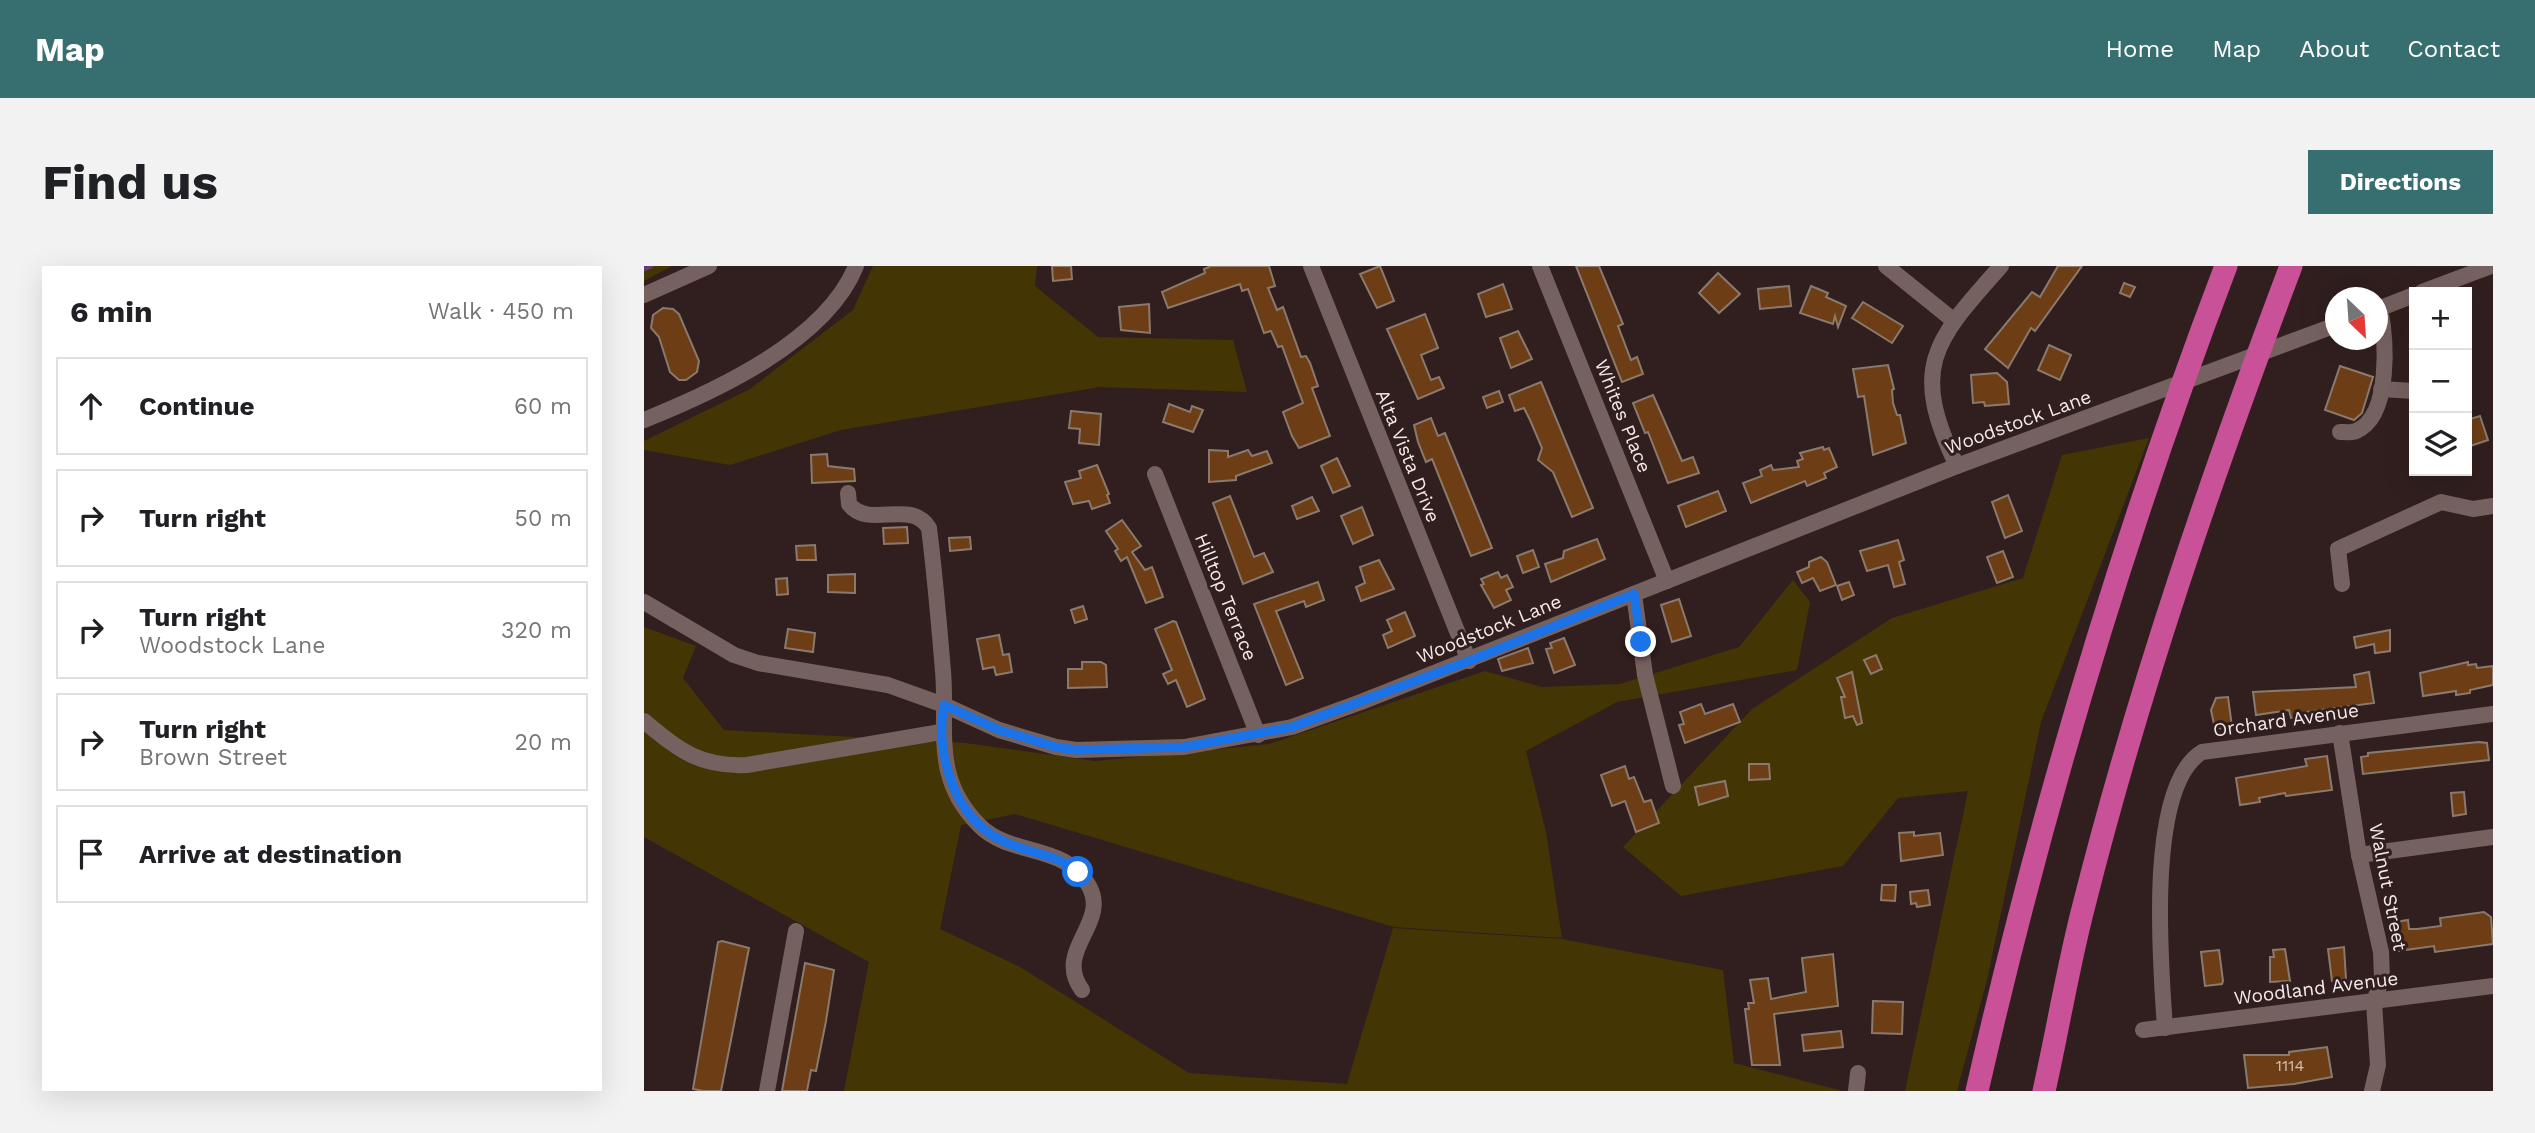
<!DOCTYPE html>
<meta charset="utf-8">
<style>
:root{--surface:#fff;--page:#f2f2f2;--text:#202124;--muted:#757577;--line:#e0e0e0;--accent:#376e6f}
body{margin:0;font-family:"Work Sans",sans-serif;background:var(--page);color:var(--text)}
.controls{position:absolute;right:21px;top:21px;display:grid;overflow:hidden;border-radius:0px;box-shadow:0 7px 28px #0002}
.controls button{width:63px;height:63px;display:grid;place-items:center;padding:0;border:0;border-bottom:2px solid var(--line);background:var(--surface);color:var(--text);font:35px sans-serif}
.compass{position:absolute;left:1681px;top:21px;width:63px;height:63px;border-radius:50%;background:var(--surface);box-shadow:0 7px 28px #0002;rotate:155deg}
.stop{position:absolute;width:21px;height:21px;margin:-16px;border:5px solid #1a73e8;border-radius:50%;background:#fff}
.stop.end{background:#1a73e8;border-color:#fff;box-shadow:0 2px 7px #0008}
.list{margin:0;padding:0;list-style:none}
h2{display:flex;justify-content:space-between;align-items:center;height:91px;margin:0;padding:0 28px;font-size:30px}
h2 small{font-size:23px;font-weight:400;color:var(--muted)}
.list li{display:grid;grid-template-columns:46px 1fr auto;gap:21px;align-items:center;box-sizing:border-box;height:98px;margin:0 14px 14px;padding:0 14px;border:2px solid var(--line);border-radius:0px}
.list b{display:block;font-size:26px;white-space:nowrap}
.list p{margin:0;font-size:23px;white-space:nowrap;color:var(--muted)}
.list em{font-size:23px;font-style:normal;color:var(--muted)}
.icon{flex:none;width:38px;height:38px;fill:none;stroke:currentColor;stroke-width:2;stroke-linecap:round;stroke-linejoin:round}
.map{position:relative;flex:none;width:1849px;height:825px;overflow:hidden;border-radius:0px}
header{display:flex;align-items:center;gap:42px;box-sizing:border-box;height:98px;padding:0 35px;background:var(--accent);color:#fff}
header strong{font-size:33px}
nav{display:flex;gap:38px;margin-inline-start:auto;font-size:24px}
.intro{display:flex;align-items:center;justify-content:space-between;box-sizing:border-box;height:168px;padding:0 42px}
h1{margin:0;font-size:49px}
.button{padding:18px 32px;border-radius:0px;background:var(--accent);color:#fff;font-size:24px;font-weight:700}
main{display:flex;gap:42px;padding:0 42px}
aside{flex:1;background:var(--surface);border-radius:0px;box-shadow:0 7px 28px #0002}
.map>svg:first-child{display:block}
.green{fill:#443505}
.lines{fill:none;stroke-linecap:round;stroke-linejoin:round}
.stream{stroke:#643c79;stroke-width:4.5}
.building{fill:#6d3d16;stroke:#8a7a6e;stroke-width:2}
.minor{stroke:#756160;stroke-width:16}
.highway{stroke:#c85197;stroke-width:23}
.route{stroke:#1a73e8;stroke-width:9}
.labels{text-anchor:middle;dominant-baseline:central;stroke-width:6;stroke-linejoin:round;paint-order:stroke}
.number-label{font-size:16px;fill:#d4beb4}
.street-label{font-size:19px;fill:#f6e9e9;stroke:#301f1e}
</style>
<header>
<strong>Map</strong>
<nav><a>Home</a><a>Map</a><a>About</a><a>Contact</a></nav>
</header>
<div class="intro"><h1>Find us</h1><a class="button">Directions</a></div>
<main>
<aside>
<h2>6 min<small>Walk · 450 m</small></h2>
<ul class="list">
<li><svg class="icon" aria-label="ahead" viewBox="0 0 24 24"><path d="M12 20V5M6 11l6-6 6 6"/></svg><div><b>Continue</b></div><em>60 m</em></li>
<li><svg class="icon" aria-label="right" viewBox="0 0 24 24"><path d="M7 20v-9h11M14 6l5 5-5 5"/></svg><div><b>Turn right</b></div><em>50 m</em></li>
<li><svg class="icon" aria-label="right" viewBox="0 0 24 24"><path d="M7 20v-9h11M14 6l5 5-5 5"/></svg><div><b>Turn right</b><p>Woodstock Lane</p></div><em>320 m</em></li>
<li><svg class="icon" aria-label="right" viewBox="0 0 24 24"><path d="M7 20v-9h11M14 6l5 5-5 5"/></svg><div><b>Turn right</b><p>Brown Street</p></div><em>20 m</em></li>
<li><svg class="icon" aria-label="arrive" viewBox="0 0 24 24"><path d="M6 21V4h12l-3 4 3 4H6"/></svg><div><b>Arrive at destination</b></div></li>
</ul>
</aside>
<div class="map">
<svg width="1849" height="825" viewBox="0 0 1849 825">
<rect width="100%" height="100%" fill="#301f1e"/>
<g class="green">
<path d="M0,0h28l-28,15z"/>
<path d="M229,0h164l-2,20 63,51 135,3 14,52 -147,-5 -259,43 -111,35 -86,-15v-9l106,-52 103,-79z"/>
<path d="M1505,172l-108,284 -54,258 -30,111h-52l63,-300 -70,7 -55,68 -162,30 -58,-49 129,-138 140,-91 131,-40 39,-123z"/>
<path d="M1149,314l17,22 -13,68 -180,32 -91,49 20,81 16,106 -168,-11 -379,-113 -54,11 -21,104 80,38 169,106 158,11 46,-156 169,11 161,31 11,93 109,28h-999l25,-129 -225,-125v-210l52,19 -13,32 41,52 241,13 130,18 174,-17 216,-73 57,16 78,-3 119,-37z"/>
</g>
<g class="lines">
<path class="stream" d="M0,3l7,-3"/>
</g>
<g class="building">
<path d="M408,0h19l1,13 -19,2z"/>
<path d="M567,0h58l6,20 -7,2 9,22 6,-3 18,50 5,-1 4,7 8,23 -6,2 18,48 -31,12 -7,-12 -9,-24 20,-9 -21,-57 -4,1 -7,-16 -7,2 -16,-44 -6,2 -2,-7 -72,24 -6,-16 43,-19 -1,-4z"/>
<path d="M736,0l14,35 -17,7 -17,-34z"/>
<path d="M932,0h23l24,58 -5,2 13,34 6,-3 6,17 -21,8z"/>
<path d="M1414,0h24l-47,65 -4,-3 -23,40 -23,-19 47,-57 8,5z"/>
<path d="M1074,7l22,21 -21,19 -20,-20z"/>
<path d="M1480,17l11,4 -5,10 -10,-4z"/>
<path d="M859,18l9,25 -26,8 -8,-23z"/>
<path d="M1145,20l2,20 -31,3 -2,-20z"/>
<path d="M1167,20l17,7 -2,4 20,9 -8,21 -3,-11 -2,8 -33,-11z"/>
<path d="M1219,36l40,24 -11,17 -40,-25z"/>
<path d="M505,38l1,29 -29,-3 -2,-23z"/>
<path d="M19,42l10,1 6,5 20,47 -2,11 -11,8h-7l-9,-8 -11,-35 -8,-9 2,-13z"/>
<path d="M781,48l13,34 -17,7 10,25 8,-3 5,11 -26,11 -31,-70z"/>
<path d="M874,65l14,28 -21,9 -11,-30z"/>
<path d="M1405,79l22,10 -11,25 -22,-10z"/>
<path d="M1244,99l6,24 -2,1 1,13 4,12h3l6,28 -33,12 -9,-59 -6,1 -5,-28z"/>
<path d="M1696,100l33,11 -11,36 -8,7 -29,-10z"/>
<path d="M1353,107l10,9 2,22 -24,2 -1,-4 -11,1 -2,-28z"/>
<path d="M897,116l52,126 -21,9 -19,-45 -15,-12 4,-12 -12,-28 -6,-12 -9,3 -6,-16z"/>
<path d="M855,125l4,11 -16,6 -4,-11z"/>
<path d="M1009,129l29,66 11,-4 6,16 -31,10 -20,-51 -3,1 -12,-30z"/>
<path d="M525,138l21,8 2,-6 11,4 -10,22 -30,-10z"/>
<path d="M427,145l30,3 -2,31 -20,-2 1,-14 -11,-1z"/>
<path d="M1836,150l8,24 -21,7v-27z"/>
<path d="M787,152l7,18 7,-3 47,115 -21,8 -39,-97 -6,3 -8,-20 -4,-17z"/>
<path d="M1179,181l1,3 5,-2 8,19 -13,6 2,5 -19,8 -2,-5 -54,22 -8,-20 19,-7 -2,-6 11,-5 2,5 26,-3 -2,-6 6,-2 -3,-6z"/>
<path d="M565,184l19,1v6l20,-7 4,6 15,-5 5,12 -36,13v4l-27,2z"/>
<path d="M183,188l1,12 26,3 1,12 -43,2 -1,-28z"/>
<path d="M693,192l13,28 -17,7 -12,-27z"/>
<path d="M453,199l12,29 -2,1 3,8 -18,6 -3,-8 -16,3 -8,-22 16,-4 -2,-7z"/>
<path d="M1074,225l8,20 -40,16 -8,-21z"/>
<path d="M1364,229l14,36 -17,7 -13,-36z"/>
<path d="M586,230l24,61 10,-4 9,19 -30,12 -30,-81z"/>
<path d="M668,231l7,14 -22,8 -5,-13z"/>
<path d="M718,241l11,28 -20,9 -12,-28z"/>
<path d="M478,254l19,26 -9,6 13,18 7,-3 11,30 -17,6 -19,-46 -6,4 -6,-10 3,-2 -12,-18z"/>
<path d="M263,261l1,16 -24,1 -1,-16z"/>
<path d="M326,271l1,12 -21,2 -1,-13z"/>
<path d="M953,273l8,20 -54,23 -6,-18 18,-6 1,-7z"/>
<path d="M1254,274l6,20 -5,2 6,22 -11,3 -6,-22 -21,6 -7,-20z"/>
<path d="M171,279l1,15h-19l-1,-14z"/>
<path d="M889,284l6,17 -16,6 -6,-17z"/>
<path d="M1359,285l10,26 -16,6 -10,-26z"/>
<path d="M1177,291l6,5 9,23 -16,6 -7,-13 -11,5 -5,-11 12,-5v-5z"/>
<path d="M735,294l15,29 -33,12 -5,-14 9,-4 -5,-16z"/>
<path d="M854,306l3,6 6,-3 6,12 -7,3 5,10 -17,8 -13,-23 3,-1 -3,-5z"/>
<path d="M211,308v19l-27,-1v-17z"/>
<path d="M143,312l1,16 -11,1 -1,-16z"/>
<path d="M674,316l6,18 -18,7 -2,-6 -28,10 27,67 -17,7 -32,-81z"/>
<path d="M1205,316l5,13 -12,5 -5,-14z"/>
<path d="M1035,333l12,37 -19,6 -11,-37z"/>
<path d="M439,340l4,13 -12,4 -4,-13z"/>
<path d="M761,346l10,24 -27,12 -5,-13 9,-4 -5,-11z"/>
<path d="M529,355l3,1 29,77 -18,8 -11,-27 -8,4 -5,-10 9,-4 -17,-41z"/>
<path d="M144,363l27,4 -2,19 -28,-4z"/>
<path d="M1746,364v21l-15,2 -1,-9 -18,4 -2,-11z"/>
<path d="M355,369l4,20 6,-1 3,18 -16,3 -2,-8 -11,2 -6,-30z"/>
<path d="M920,372l11,27 -21,8 -8,-24 6,-1 -2,-5z"/>
<path d="M884,382l5,15 -31,8 -4,-12z"/>
<path d="M1232,389l6,14 -11,5 -7,-14z"/>
<path d="M438,396h19l5,3 1,22 -39,1v-19h14z"/>
<path d="M1824,396v3l8,-1 1,4 16,-2v19l-23,5v3l-14,2v-4l-33,5 -3,-23z"/>
<path d="M1208,406l10,51 -5,2 -4,-9 -8,2 -4,-21h4l-8,-19z"/>
<path d="M1725,406l5,31 -68,9 1,4 -16,2 -2,-8 -33,5 -3,-23 103,-5 -2,-12z"/>
<path d="M1584,431l4,30 -17,2 -4,-19 5,-12z"/>
<path d="M1057,438l4,10 28,-10 7,18 -55,21 -6,-18 5,-1 -4,-12z"/>
<path d="M1835,476l8,1 2,17 -126,14 -2,-17 7,-1v-3z"/>
<path d="M1683,490l5,34 -46,6 -1,-3 -26,5 1,4 -20,3 -4,-27 71,-12 -2,-7z"/>
<path d="M1105,498h20l1,15 -21,1z"/>
<path d="M981,500l4,13 5,-2 10,25 7,-2 8,23 -23,9 -11,-31 -13,5 -11,-31z"/>
<path d="M1081,515l3,15 -29,9 -4,-18z"/>
<path d="M1820,526l2,22 -13,2 -2,-23z"/>
<path d="M1270,566v4l26,-3 3,22 -42,6 -2,-28z"/>
<path d="M1238,619h14l-1,16 -14,-1z"/>
<path d="M1284,624l2,15 -13,2 -1,-4 -5,1 -1,-12z"/>
<path d="M1840,646l7,5 2,27 -58,8 -1,-6 -36,5 -4,-29 14,-2 1,9h8l24,-3 -1,-8z"/>
<path d="M78,675l27,7 -28,143h-18l-10,-2 25,-147z"/>
<path d="M1700,681l2,32 -14,2 -4,-32z"/>
<path d="M1641,683l5,32 -20,1v-25h4l-1,-7z"/>
<path d="M1575,684l4,31 -1,3 -17,2 -4,-34z"/>
<path d="M1189,688l5,52 -64,8 6,51h-28l-7,-56h4l-1,-6h6l-4,-23 18,-2 3,21 35,-7 -4,-34z"/>
<path d="M161,697l29,7 -8,51 -10,50 -5,-1 -4,21h-25z"/>
<path d="M1229,735l30,1 -1,32 -30,-1z"/>
<path d="M1197,765l2,16 -39,4 -2,-16z"/>
<path d="M1683,781l5,30 -38,7 -46,4 -4,-33h45v-3z"/>
</g>
<g class="lines">
<g class="minor">
<path d="M667,0l158,395"/>
<path d="M896,0l127,315"/>
<path d="M1242,0l67,54"/>
<path d="M1778,26l69,-26"/>
<path d="M0,29l65,-29"/>
<path d="M1734,43l36,-14"/>
<path d="M1737,123l33,2"/>
<path d="M0,154c70,-28 182,-79 212,-154"/>
<path d="M1696,166c4,0 12,1 16,-1 36,-15 30,-93 24,-123"/>
<path d="M1313,200c-48,-99 -23,-125 44,-200"/>
<path d="M511,208l103,261"/>
<path d="M204,227l1,11c20,26 62,-6 80,24 6,47 10,95 14,143 5,58 -12,107 37,155 31,31 86,17 109,60 21,38 -36,64 -7,104"/>
<path d="M1698,318l-4,-35 103,-47 32,7 20,-3"/>
<path d="M990,328l11,81 28,111"/>
<path d="M0,336l90,53 24,8 130,22 56,20 55,25 57,17 20,3 108,-3 108,-20 69,-25 596,-236 379,-141"/>
<path d="M0,455c35,29 55,46 103,44l194,-33"/>
<path d="M1696,467l19,122 22,97 1,26 -8,24 4,63 -6,26"/>
<path d="M1715,589l134,-18"/>
<path d="M1521,762c-4,-61 -20,-241 37,-276l291,-38"/>
<path d="M1499,764l350,-44"/>
<path d="M123,825l29,-160"/>
<path d="M1212,825l2,-18"/>
</g>
<g class="highway">
<path d="M1333,825c64,-281 146,-555 249,-825"/>
<path d="M1400,825c14,-62 24,-125 40,-186 55,-218 128,-430 207,-639"/>
</g>
</g>
<g class="lines">
<path class="route" d="M434,606c-23,-19 -49,-18 -75,-31 -48,-22 -68,-86 -59,-136l55,25 57,17 20,3 108,-3 108,-20 177,-66 165,-67 7,48"/>
</g>
<g class="labels">
<g class="number-label">
<text x="1646" y="799">1114</text>
</g>
<g class="street-label">
<text transform="translate(979 150) rotate(68)">Whites Place</text>
<text transform="translate(1374 156) rotate(-20)">Woodstock Lane</text>
<text transform="translate(764 190) rotate(68)">Alta Vista Drive</text>
<text transform="translate(582 331) rotate(68)">Hilltop Terrace</text>
<text transform="translate(845 363) rotate(-22)">Woodstock Lane</text>
<text transform="translate(1642 454) rotate(-8)">Orchard Avenue</text>
<text transform="translate(1744 621) rotate(79)">Walnut Street</text>
<text transform="translate(1672 722) rotate(-7)">Woodland Avenue</text>
</g>
</g>
</svg>
<div class="controls">
<button>+</button>
<button>−</button>
<button><svg class="icon" aria-label="layers" viewBox="0 0 24 24"><path d="M12 4l9 5-9 5-9-5zM3 14l9 5 9-5"/></svg></button>
</div>
<svg class="compass" viewBox="-18 -18 36 36"><path d="M0-13l5 13h-10z" fill="#e53935"/><path d="M0 13l5-13h-10z" fill="#757577"/></svg>
<div class="stop" style="left:434px;top:606px"></div>
<div class="stop end" style="left:997px;top:376px"></div>
</div>
</main>
